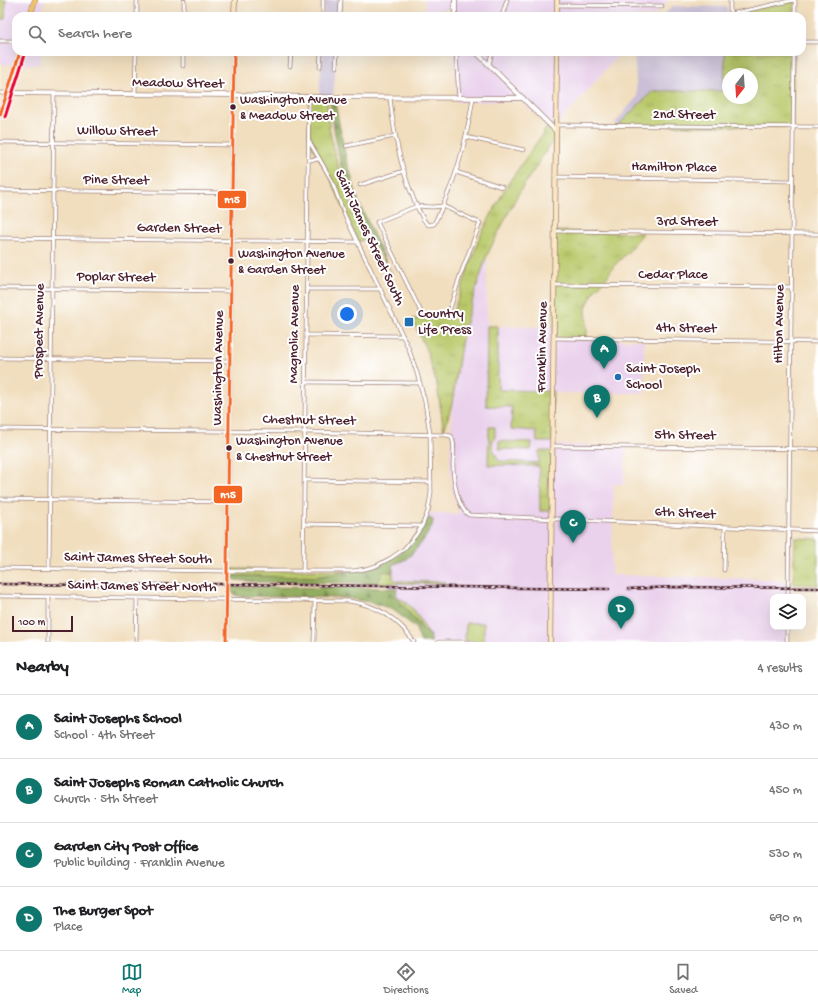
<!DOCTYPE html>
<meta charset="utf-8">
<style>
:root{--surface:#fff;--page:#f2f2f2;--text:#202124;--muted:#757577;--line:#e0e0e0;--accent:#0f766e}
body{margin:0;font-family:"Gochi Hand",sans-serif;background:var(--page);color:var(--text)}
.controls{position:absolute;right:12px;bottom:12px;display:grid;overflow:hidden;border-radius:8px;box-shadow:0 4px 16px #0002}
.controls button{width:36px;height:36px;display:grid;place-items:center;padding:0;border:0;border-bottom:1px solid var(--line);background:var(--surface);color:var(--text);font:20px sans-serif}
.compass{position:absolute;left:722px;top:68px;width:36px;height:36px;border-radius:50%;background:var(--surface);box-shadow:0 4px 16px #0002;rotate:197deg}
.scale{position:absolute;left:12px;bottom:10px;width:61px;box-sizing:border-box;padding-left:4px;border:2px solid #4a1f2b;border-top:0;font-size:11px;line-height:14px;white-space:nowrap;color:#4a1f2b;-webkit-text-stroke:3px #fff;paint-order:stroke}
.you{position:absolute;left:347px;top:314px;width:14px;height:14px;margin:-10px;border:3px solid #fff;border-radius:50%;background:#1a73e8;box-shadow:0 0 0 6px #1a73e833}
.badge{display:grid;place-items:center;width:26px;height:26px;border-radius:50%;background:var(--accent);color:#fff;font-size:13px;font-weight:700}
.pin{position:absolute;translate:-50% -33px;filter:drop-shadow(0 1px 2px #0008)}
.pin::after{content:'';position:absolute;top:21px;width:14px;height:12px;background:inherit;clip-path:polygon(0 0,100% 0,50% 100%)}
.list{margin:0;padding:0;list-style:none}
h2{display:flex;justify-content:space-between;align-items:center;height:52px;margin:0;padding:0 16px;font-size:17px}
h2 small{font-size:13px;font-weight:400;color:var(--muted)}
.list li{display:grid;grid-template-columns:26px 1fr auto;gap:12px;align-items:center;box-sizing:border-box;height:64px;padding:0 16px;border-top:1px solid var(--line)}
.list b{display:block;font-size:15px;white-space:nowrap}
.list p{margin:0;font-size:13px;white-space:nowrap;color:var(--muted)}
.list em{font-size:13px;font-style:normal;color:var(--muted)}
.icon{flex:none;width:22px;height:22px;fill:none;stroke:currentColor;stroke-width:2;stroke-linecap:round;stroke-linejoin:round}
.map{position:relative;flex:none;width:818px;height:642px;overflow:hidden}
.search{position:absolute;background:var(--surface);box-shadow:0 4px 16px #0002;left:12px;right:12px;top:12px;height:44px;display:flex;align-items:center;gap:10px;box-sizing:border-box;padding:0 14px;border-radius:12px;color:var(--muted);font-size:15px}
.sheet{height:308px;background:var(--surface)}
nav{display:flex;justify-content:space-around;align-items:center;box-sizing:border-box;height:56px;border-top:1px solid var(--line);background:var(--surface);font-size:11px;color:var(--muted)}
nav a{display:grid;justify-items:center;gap:2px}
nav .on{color:var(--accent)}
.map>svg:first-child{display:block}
.built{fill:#ead1ec}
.industrial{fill:#cabfd6}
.grass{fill:url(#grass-tufts);stroke:#82744b;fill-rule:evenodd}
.forest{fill:url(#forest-firs);stroke:#6e6645}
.park{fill:#b9c96b;stroke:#82744b}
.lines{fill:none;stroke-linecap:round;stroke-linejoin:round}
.minor-casing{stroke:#9e7e74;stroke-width:4.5}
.tertiary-casing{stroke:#9e7e74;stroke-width:5.5}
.secondary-casing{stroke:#9e7e74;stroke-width:6}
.primary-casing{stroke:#9e7e74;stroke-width:6}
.minor{stroke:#fff;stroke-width:3}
.tertiary{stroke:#fff;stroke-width:4}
.secondary{stroke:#fae7c3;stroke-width:4.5}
.primary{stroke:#f2c36a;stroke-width:5}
.rail-casing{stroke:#4a1f2b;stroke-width:2.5}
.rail{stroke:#fff;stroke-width:1;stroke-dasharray:3;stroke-linecap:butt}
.bus-1-casing{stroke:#fff;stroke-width:6}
.bus-2-casing{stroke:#fff;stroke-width:6}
.bus-1{stroke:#f26522;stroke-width:3}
.bus-2{stroke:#e4002b;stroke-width:3}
.bus-dot{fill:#4a1f2b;stroke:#fff;stroke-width:1.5}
.poi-dot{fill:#1f6fb2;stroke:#fff;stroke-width:1.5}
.labels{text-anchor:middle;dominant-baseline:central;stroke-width:4;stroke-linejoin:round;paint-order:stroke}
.bus-label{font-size:13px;fill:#4a1f2b;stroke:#fff;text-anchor:start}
.street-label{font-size:14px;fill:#4a1f2b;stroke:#fff}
.poi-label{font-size:14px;fill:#4a1f2b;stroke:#fff;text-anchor:start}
.line-badge{stroke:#fff;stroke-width:1.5}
.badge-label{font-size:11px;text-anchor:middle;font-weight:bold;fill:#fff}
</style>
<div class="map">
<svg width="818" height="642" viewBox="0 0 818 642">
<defs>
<pattern id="grass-tufts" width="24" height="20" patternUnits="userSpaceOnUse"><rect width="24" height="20" fill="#b9c96b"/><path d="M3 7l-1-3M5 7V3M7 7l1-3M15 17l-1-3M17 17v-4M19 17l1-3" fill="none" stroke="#a1ac5d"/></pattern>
<pattern id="forest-firs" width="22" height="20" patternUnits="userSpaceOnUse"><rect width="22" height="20" fill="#92ad5f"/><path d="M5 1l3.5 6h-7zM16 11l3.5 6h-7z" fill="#798c4f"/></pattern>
</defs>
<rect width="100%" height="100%" fill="#fff"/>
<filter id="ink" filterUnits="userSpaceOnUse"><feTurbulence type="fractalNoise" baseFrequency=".025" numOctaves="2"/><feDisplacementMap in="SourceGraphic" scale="8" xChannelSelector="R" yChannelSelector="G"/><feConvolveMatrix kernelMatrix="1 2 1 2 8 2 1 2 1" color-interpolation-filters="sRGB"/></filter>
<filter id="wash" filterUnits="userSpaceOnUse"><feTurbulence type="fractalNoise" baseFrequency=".012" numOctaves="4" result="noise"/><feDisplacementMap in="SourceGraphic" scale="16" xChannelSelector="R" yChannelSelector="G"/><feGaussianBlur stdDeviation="0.9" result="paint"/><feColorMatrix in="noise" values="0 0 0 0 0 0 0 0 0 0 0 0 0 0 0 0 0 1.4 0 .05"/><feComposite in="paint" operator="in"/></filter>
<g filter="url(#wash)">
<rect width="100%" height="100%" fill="#f1debe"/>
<g class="built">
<path d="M6,0h38l-1,16h-27v36h26l-4,13 -38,-1v-45h5z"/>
<path d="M425,0h244l-15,16h-202v-7l-27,1z"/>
<path d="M454,52h167l-64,73 -9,1 -27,-25 -64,1z"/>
<path d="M487,255v71l66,1v12l91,1 1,53h-92v52l73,1 -2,38h-10l-3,91 156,4 26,5v8h-6v5h-14v30h14v15h-366l-6,-15 -23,-18 -6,-2 3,-47 11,-7 17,-20 10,-20 32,1 -6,-21 -3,-29 2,-60 10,-65 5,-21z"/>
</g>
<g class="industrial">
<path d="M325,0h16l-1,16h-16z"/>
<path d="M672,6l55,1v9h-64z"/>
<path d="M322,52h15l-4,45h-14z"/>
<path d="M634,52h91l-1,39h-71l-35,34 -4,-1 23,-27z"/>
</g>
<g class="grass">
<path d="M795,0l-1,16h-67v-1z"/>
<path d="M725,52h69l-2,75 -174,-2 35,-34h71zM728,74h24v24h-24z"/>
<path d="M309,97h18c1,13 1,27 4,40 7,35 19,69 36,101l-9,4 -27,-63 -20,-34 -2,-11z"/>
<path d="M555,125v12l-38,59 -30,59 -20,63 -5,21 -10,65 -8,27 -7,-46 -10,-33 -15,-33 39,-1 29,-82 27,-51 41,-59z"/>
<path d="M554,231l89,2 -13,17 -17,17 -8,13 -10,10 -9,17 1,32h-34z"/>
<path d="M487,326h11v64l55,1 -1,51h-15l-1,-11 -25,-2 1,-22 -26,-1z"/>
<path d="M489,427h6v10l-3,5v5l7,14 40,2v-12h13l-1,60h-11l-1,-45 -51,-1z"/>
<path d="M499,441l33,1 -1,8 -32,-1z"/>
<path d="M795,538l23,1v46l-25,-1z"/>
<path d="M233,569l120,2 -38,6 -79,-1 -4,2z"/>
<path d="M393,569v9l3,3 49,1 1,2 -72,-1h3c1,-2 3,-4 4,-6 1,-3 0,-4 4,-6l7,1z"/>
<path d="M396,596l10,6 8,8 16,26c-5,-5 -9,-9 -13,-14 -8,-9 -15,-16 -21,-26z"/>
</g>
<g class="forest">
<path d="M331,97h2l2,6 10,51 14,49 33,71 -17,-28 -18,-37 -16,-43 -6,-32 -5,-31z"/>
<path d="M429,518l4,2c1,9 -19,33 -27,39 -4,2 -8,4 -12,5l-3,9 -6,-2c-5,2 -4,8 -8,12l-120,-1 -22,-2 -3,-2 4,-2 79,1 56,-9 29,-15 17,-20 8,-14z"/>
<path d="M235,587l162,1 -1,8 5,7 22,27 7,6 2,6h-11l-6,-15 -23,-18 -22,-7 -24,-4 -108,-2 -6,-3 -1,-2v-2z"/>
</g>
<g class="park">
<path d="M0,0h6l-1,19h-5z"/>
<path d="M466,623h18v18h-19z"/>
</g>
</g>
<g filter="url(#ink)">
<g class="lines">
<defs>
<g id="minor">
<path d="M730,0v14l64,-14"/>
<path d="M557,5l105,1"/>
<path d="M137,16v-16"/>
<path d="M184,16v-16"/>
<path d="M323,16v-16"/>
<path d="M340,16l1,-16"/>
<path d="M502,16l5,-16"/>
<path d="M795,16v-16"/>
<path d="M0,41h16"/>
<path d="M802,42h16"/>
<path d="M456,52l3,46"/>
<path d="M489,65l3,-13"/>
<path d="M183,66v-14"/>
<path d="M290,66l1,-14"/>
<path d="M320,67l1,-15"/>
<path d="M336,67l1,-15"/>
<path d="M0,93h7"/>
<path d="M135,94l1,-42"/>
<path d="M390,98c4,38 12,78 29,113 3,5 5,12 10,14l5,-1c5,-10 10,-20 14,-31 13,-30 20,-63 25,-95"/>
<path d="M556,125l262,2"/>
<path d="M466,137l58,13"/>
<path d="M0,142l233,3"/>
<path d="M346,146l49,-10"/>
<path d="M309,160l10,-1"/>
<path d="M456,172l46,15"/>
<path d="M556,177l236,4"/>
<path d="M360,185l44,-14"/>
<path d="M0,190l232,3"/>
<path d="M417,206l15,1 11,-1 37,17 -20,53 -12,39 -25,1 -46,-94z"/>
<path d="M555,231l263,3"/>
<path d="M0,238l358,4"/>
<path d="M554,285l237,2"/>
<path d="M0,288l231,3"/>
<path d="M307,289h74"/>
<path d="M306,335l97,1"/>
<path d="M554,338l264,4"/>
<path d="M0,358l230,3"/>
<path d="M306,382l114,1"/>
<path d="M0,429l305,3 141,3 5,1c5,8 2,20 2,28 0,13 4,44 16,51l349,16"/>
<path d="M552,446l266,3"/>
<path d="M305,480l126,2"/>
<path d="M0,499l227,3"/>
<path d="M304,524l118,2"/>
<path d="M0,568l226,3h127l12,-2 11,-3 15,-8 13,-9 12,-14 6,-9 6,-15 3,-18 -1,-59 -5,-32 -8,-29 -9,-26 -63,-131 -14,-37 -22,-38"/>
<path d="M49,568l5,-475"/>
<path d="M724,570l1,-43"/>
<path d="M303,571l6,-474"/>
<path d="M0,596l349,5c27,4 50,18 65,41"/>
<path d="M788,597l6,-545"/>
<path d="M48,642v-45"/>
<path d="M136,642l1,-44"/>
<path d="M314,642l1,-42"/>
<path d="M438,642h31"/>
<path d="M787,642v-15"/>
</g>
<g id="tertiary">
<path d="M455,0v16"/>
<path d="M476,52l80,79"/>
<path d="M7,93l226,2 76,2 214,1"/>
</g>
<g id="secondary">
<path d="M234,16l1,-16"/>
<path d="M557,16v-16"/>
<path d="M226,642l8,-590"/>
<path d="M550,642l7,-590"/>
</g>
<g id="primary">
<path d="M30,16l5,-16"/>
<path d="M0,115l20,-63"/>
</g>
</defs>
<use href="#minor" class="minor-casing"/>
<use href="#tertiary" class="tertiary-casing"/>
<use href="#secondary" class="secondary-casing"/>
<use href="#primary" class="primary-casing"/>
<use href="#minor" class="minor"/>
<use href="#tertiary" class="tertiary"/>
<use href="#secondary" class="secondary"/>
<use href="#primary" class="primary"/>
<defs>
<g id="rail">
<path d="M0,584l98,1 122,-1 389,5"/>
<path d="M628,589l46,-2 144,1"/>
</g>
</defs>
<use href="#rail" class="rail-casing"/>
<use href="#rail" class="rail"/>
<defs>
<g id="bus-1">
<path d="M0,115l20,-63"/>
<path d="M226,642l8,-590"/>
</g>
<path id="bus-2" d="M5,117l20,-63"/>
</defs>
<use href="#bus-1" class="bus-1-casing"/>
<use href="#bus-2" class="bus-2-casing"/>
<use href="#bus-1" class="bus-1"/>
<use href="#bus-2" class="bus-2"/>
</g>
</g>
<g class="bus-dot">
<circle cx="233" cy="107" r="3.5"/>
<circle cx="231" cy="261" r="3.5"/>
<circle cx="229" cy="448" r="3.5"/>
</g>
<g class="poi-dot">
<rect x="404" y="317" width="10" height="10" rx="2"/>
<circle cx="618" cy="377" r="4"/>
</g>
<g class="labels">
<g class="bus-label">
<text x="240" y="100">Washington Avenue<tspan x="240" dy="16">&amp; Meadow Street</tspan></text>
<text x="238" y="254">Washington Avenue<tspan x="238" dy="16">&amp; Garden Street</tspan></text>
<text x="236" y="441">Washington Avenue<tspan x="236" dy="16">&amp; Chestnut Street</tspan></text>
</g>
<g class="street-label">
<text transform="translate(178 84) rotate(1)">Meadow Street</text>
<text x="684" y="115">2nd Street</text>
<text transform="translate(117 132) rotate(1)">Willow Street</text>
<text transform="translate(674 168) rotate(1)">Hamilton Place</text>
<text transform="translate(116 181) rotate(1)">Pine Street</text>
<text x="687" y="222">3rd Street</text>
<text transform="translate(179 229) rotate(1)">Garden Street</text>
<text transform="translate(369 238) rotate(65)">Saint James Street South</text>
<text x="673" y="275">Cedar Place</text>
<text transform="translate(116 278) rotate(1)">Poplar Street</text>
<text transform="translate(780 324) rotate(-89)">Hilton Avenue</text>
<text transform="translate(686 329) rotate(1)">4th Street</text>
<text transform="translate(40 331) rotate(-89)">Prospect Avenue</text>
<text transform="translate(295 334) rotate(-89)">Magnolia Avenue</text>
<text transform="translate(543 347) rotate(-89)">Franklin Avenue</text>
<text transform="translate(219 368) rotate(-89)">Washington Avenue</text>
<text transform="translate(309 421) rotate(1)">Chestnut Street</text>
<text transform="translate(685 436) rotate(1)">5th Street</text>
<text transform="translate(685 514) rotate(3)">6th Street</text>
<text transform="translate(138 559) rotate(1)">Saint James Street South</text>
<text transform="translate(142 587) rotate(1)">Saint James Street North</text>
</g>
<g class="poi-label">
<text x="418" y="314">Country<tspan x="418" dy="16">Life Press</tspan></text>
<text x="626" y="369">Saint Joseph<tspan x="626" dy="16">School</tspan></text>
</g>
</g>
<g class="line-badge">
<rect x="217" y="190" width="30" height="19" rx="4" fill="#f26522"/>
<rect x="213" y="485" width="30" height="19" rx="4" fill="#f26522"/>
</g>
<g class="badge-label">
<text x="232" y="203">n15</text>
<text x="228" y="498">n15</text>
</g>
</svg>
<div class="controls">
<button><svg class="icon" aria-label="layers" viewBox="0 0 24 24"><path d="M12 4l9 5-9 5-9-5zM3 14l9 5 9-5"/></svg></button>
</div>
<svg class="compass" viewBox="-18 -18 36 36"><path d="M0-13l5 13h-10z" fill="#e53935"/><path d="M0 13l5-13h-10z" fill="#757577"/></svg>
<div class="scale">100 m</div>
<div class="you"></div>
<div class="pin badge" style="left:604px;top:369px">A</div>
<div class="pin badge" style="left:597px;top:418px">B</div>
<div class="pin badge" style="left:573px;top:543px">C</div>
<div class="pin badge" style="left:621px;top:629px">D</div>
<div class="search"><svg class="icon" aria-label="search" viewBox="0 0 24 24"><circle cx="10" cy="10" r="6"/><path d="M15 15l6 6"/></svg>Search here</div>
</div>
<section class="sheet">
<h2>Nearby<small>4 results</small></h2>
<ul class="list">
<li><span class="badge">A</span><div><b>Saint Josephs School</b><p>School · 4th Street</p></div><em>430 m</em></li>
<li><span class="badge">B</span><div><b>Saint Josephs Roman Catholic Church</b><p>Church · 5th Street</p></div><em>450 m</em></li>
<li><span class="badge">C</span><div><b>Garden City Post Office</b><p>Public building · Franklin Avenue</p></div><em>530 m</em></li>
<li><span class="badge">D</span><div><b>The Burger Spot</b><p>Place</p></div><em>690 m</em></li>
</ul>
</section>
<nav>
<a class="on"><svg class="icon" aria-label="map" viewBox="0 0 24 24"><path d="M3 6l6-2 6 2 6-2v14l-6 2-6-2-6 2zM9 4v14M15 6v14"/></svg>Map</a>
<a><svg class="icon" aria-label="directions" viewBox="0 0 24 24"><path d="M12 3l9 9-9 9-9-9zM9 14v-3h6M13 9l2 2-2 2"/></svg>Directions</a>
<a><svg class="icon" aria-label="saved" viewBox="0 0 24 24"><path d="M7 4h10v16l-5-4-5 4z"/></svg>Saved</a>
</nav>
